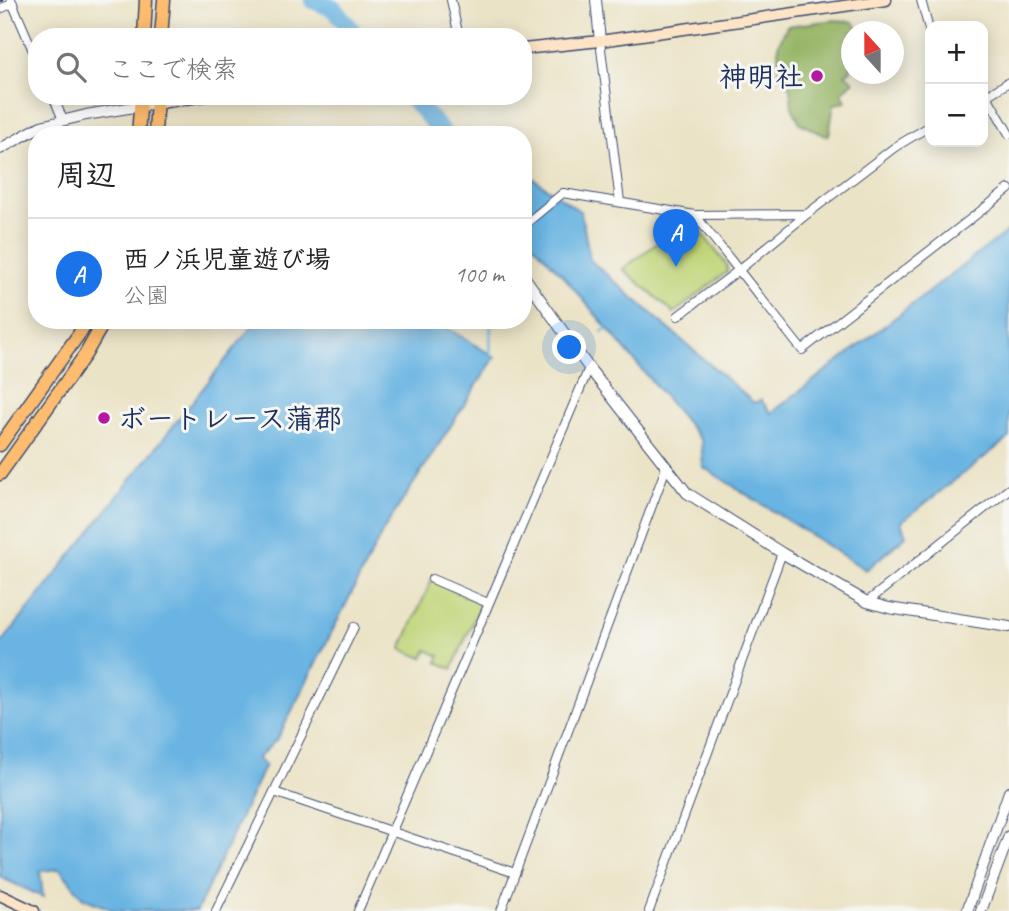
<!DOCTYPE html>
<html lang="ja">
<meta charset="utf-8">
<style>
:root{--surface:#fff;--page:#f2f2f2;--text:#202124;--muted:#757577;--line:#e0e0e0;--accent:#1a73e8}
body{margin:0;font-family:Caveat,"Klee One",sans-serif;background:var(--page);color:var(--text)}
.controls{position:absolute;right:21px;top:21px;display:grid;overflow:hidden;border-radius:14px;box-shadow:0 4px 18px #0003}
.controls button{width:63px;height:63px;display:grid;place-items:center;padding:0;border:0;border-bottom:2px solid var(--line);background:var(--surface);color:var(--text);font:35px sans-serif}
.compass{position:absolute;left:841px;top:21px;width:63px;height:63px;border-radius:50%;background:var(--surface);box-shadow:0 4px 18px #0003;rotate:339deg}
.you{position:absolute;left:570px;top:348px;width:24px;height:24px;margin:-18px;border:5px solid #fff;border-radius:50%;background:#1a73e8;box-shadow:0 0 0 10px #1a73e833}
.badge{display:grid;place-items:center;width:46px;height:46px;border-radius:50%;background:var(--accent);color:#fff;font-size:23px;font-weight:700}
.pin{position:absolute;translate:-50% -58px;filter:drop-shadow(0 2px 4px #0008)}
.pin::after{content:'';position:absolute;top:37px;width:24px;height:21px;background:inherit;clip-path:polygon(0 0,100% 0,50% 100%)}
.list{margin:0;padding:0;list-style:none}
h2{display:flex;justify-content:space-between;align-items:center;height:91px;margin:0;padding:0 28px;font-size:30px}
h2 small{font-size:23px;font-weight:400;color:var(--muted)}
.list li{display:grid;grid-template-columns:46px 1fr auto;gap:21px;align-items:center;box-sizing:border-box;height:112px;padding:0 28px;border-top:2px solid var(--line)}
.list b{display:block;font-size:26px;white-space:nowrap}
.list p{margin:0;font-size:23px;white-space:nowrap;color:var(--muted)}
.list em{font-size:23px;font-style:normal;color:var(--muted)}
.icon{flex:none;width:38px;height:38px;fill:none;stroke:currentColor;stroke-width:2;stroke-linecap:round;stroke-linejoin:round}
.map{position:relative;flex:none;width:1009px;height:911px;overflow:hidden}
.search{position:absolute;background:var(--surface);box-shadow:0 4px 18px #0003;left:28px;top:28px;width:504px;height:77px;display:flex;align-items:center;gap:18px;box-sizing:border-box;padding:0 24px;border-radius:28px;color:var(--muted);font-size:26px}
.panel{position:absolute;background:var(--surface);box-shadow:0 4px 18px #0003;left:28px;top:126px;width:504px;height:203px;border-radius:28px}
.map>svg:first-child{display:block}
.green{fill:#c0d578;stroke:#6e826b;stroke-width:2}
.forest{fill:#98b668;stroke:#5a7263;stroke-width:2}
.water{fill:#69b4e2;stroke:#4272a0;stroke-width:2}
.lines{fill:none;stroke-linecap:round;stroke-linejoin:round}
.stream{stroke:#69b4e2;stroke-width:2.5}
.river{stroke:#69b4e2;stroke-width:18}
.minor-casing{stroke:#3a4a6e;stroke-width:10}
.tertiary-casing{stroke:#3a4a6e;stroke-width:12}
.secondary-casing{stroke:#3a4a6e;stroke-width:13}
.trunk-casing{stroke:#3a4a6e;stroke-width:15}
.minor{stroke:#fff;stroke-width:8}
.tertiary{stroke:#fff;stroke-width:10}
.secondary{stroke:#fee4c6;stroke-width:10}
.trunk{stroke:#fdbc70;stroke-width:12}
.rail{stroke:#1b2f5e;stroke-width:2.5;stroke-dasharray:10 5;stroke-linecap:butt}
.poi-dot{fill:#b5179e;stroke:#f6f6f2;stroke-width:2.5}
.labels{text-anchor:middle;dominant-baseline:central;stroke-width:6;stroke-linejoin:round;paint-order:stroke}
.poi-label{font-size:28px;font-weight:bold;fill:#1b2f5e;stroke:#f6f6f2;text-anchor:end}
</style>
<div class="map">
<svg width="1009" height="911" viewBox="0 0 1009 911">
<rect width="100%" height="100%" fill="#f6f6f2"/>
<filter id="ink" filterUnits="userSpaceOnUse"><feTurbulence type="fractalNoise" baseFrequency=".0143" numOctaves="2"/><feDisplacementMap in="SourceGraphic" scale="14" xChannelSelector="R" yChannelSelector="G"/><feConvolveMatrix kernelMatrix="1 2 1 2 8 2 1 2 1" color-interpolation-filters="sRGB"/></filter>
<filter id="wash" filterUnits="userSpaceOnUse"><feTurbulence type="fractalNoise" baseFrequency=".00686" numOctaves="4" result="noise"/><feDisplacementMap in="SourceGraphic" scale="28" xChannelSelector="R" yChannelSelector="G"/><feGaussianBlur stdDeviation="1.57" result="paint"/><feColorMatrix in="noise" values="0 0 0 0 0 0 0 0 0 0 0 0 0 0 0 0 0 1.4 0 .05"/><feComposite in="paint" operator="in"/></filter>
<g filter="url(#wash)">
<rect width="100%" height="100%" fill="#ebe3c6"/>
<g class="green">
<path d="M690,218l37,47v7l-53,41 -51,-44z"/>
<path d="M432,579l49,25 -29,65 -15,-7 3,-6 -13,-6 -4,8 -22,-9z"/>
</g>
<path class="forest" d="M835,20l18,2 7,9 -8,1 -1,38 -6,4 9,7 -12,11 4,10 -12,2 -5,30 -4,2 -25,-13 -8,-16 -2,-19 -11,-16 -1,-26 9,-20z"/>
<g class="water">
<path d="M523,171l58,41 9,48 164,143 7,-3 10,13 238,-183v208l-108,84 5,14 -40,34 -163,-103 -2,-27 -135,-161 -43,-46z"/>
<path d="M257,320h177l61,37 -112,174 -105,207 -21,21 8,6 -68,146h-82l-32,-13 -23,-29 -20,2 3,26 -43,-20v-232z"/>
</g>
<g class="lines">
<g class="stream">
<path d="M602,332l5,-4"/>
<path d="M490,356l1,-36"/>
</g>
<g class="river">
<path d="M313,0l21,9 24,28"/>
<path d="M410,96l35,39"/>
</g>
</g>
</g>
<g filter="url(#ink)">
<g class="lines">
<defs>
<g id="minor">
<path d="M11,0l26,60"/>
<path d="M451,0l8,37"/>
<path d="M921,0l9,33"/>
<path d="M0,9l13,-6"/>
<path d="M600,41l20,161"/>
<path d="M53,96l10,24"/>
<path d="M987,96l22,38"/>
<path d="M983,98l26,-16"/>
<path d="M695,215l107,135 207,-161"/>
<path d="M523,226l40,-33 132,22 112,-1 88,-67 35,-21"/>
<path d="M678,316l61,-46 68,-56"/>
<path d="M432,579l56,24"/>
<path d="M867,602l142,-113"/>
<path d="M274,792l241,81"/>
<path d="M216,911l138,-284"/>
<path d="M358,911l231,-543"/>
<path d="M501,911l165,-443"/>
<path d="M649,911l133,-358"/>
</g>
<g id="tertiary">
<path d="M596,0l4,41"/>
<path d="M0,149l41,-23 45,-11 54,-9"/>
<path d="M523,275l66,93 98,125 95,60 85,49 22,6 120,19"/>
<path d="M967,911l42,-119"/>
<path d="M981,911l28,-75"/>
</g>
<g id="secondary">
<path d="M523,49l77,-8 286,-41"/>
<path d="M140,106l65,-10"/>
<path d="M0,895l34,16"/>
</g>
<g id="trunk">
<path d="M144,37l2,-37"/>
<path d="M161,37l3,-37"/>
<path d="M138,135l3,-39"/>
<path d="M155,135l2,-39"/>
<path d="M0,445l89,-125"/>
<path d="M0,474l85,-119 20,-35"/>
</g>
</defs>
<use href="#minor" class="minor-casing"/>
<use href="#tertiary" class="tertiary-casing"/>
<use href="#secondary" class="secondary-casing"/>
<use href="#trunk" class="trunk-casing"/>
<use href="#minor" class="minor"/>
<use href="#tertiary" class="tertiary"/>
<use href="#secondary" class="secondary"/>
<use href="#trunk" class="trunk"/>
<path class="rail" d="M0,1l3,-1"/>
</g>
</g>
<g class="poi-dot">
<circle cx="817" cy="76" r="7"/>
<circle cx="104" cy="418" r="7"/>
</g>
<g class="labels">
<g class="poi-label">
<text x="803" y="76">神明社</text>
<text x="118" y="418" text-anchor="start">ボートレース蒲郡</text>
</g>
</g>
</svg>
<div class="controls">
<button>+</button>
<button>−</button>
</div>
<svg class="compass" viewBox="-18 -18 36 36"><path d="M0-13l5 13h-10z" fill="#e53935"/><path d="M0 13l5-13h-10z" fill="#757577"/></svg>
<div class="you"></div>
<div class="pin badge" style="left:676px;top:267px">A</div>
<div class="search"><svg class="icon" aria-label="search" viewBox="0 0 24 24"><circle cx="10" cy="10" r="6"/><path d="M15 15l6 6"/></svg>ここで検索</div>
<section class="panel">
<h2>周辺<small></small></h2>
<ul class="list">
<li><span class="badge">A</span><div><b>西ノ浜児童遊び場</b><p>公園</p></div><em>100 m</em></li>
</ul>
</section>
</div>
